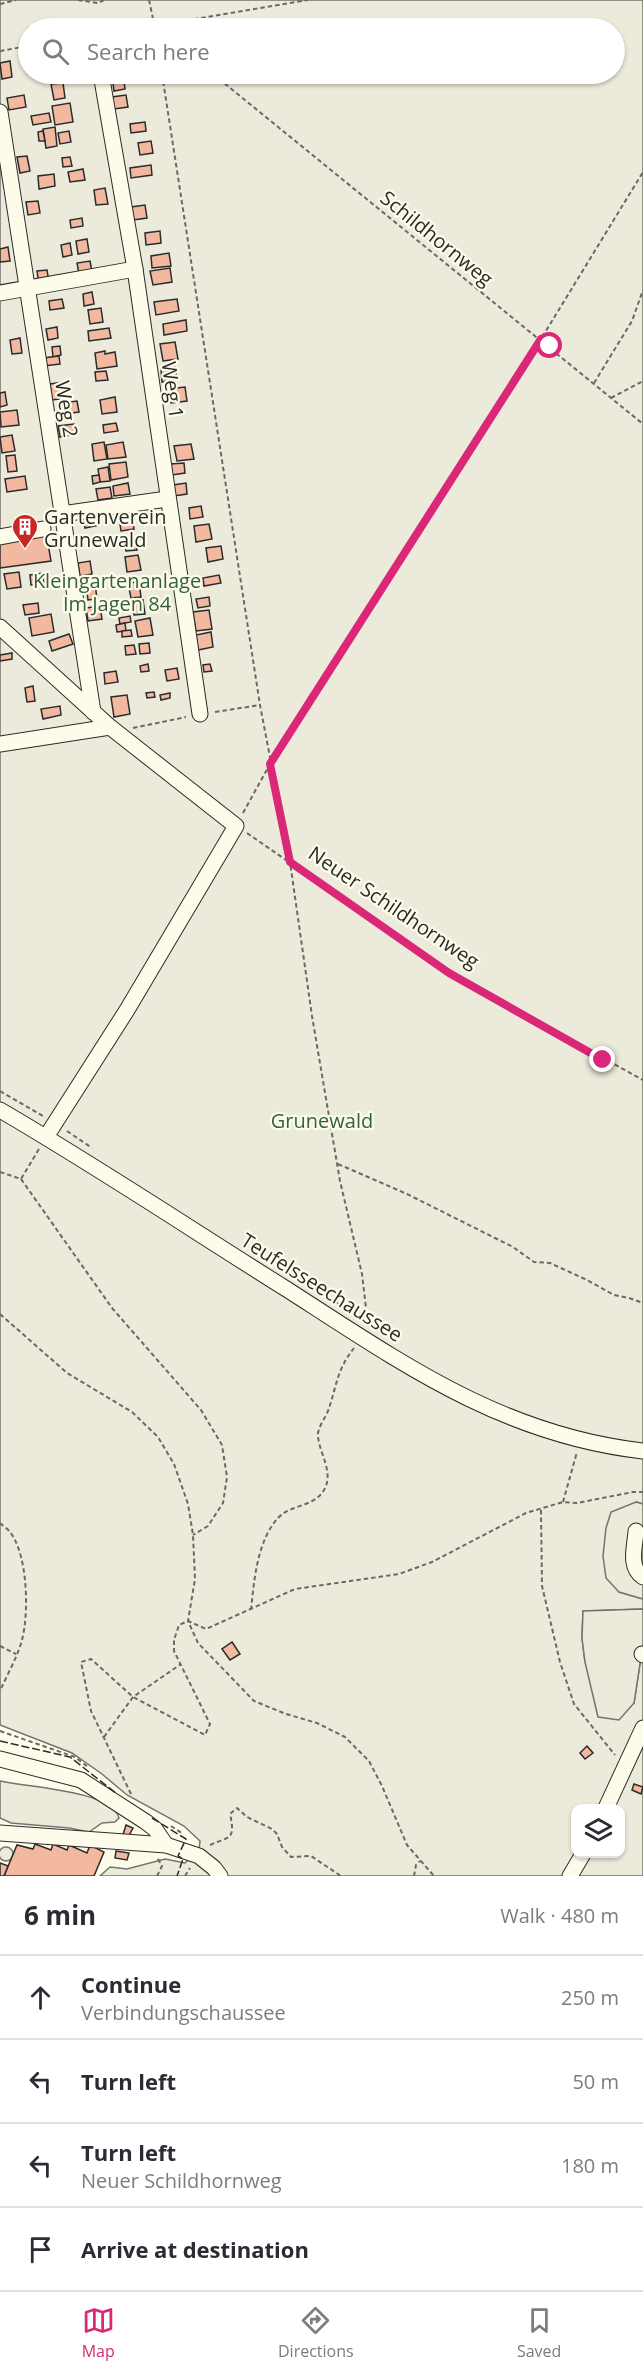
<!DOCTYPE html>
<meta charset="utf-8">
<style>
:root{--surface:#fff;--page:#f7f7f7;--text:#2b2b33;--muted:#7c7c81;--line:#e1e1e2;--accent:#db2777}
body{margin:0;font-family:"Open Sans",sans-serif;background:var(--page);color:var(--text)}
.controls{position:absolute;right:18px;bottom:18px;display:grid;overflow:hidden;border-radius:12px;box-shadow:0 2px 4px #0004}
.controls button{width:54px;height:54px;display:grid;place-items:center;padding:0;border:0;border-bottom:2px solid var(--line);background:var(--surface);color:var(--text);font:30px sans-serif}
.stop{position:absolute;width:18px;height:18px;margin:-14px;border:4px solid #db2777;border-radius:50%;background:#fff}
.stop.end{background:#db2777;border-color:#fff;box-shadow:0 2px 6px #0008}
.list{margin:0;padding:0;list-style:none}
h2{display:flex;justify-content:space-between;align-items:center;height:78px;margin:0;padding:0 24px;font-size:26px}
h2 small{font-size:20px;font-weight:400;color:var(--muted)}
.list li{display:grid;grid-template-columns:39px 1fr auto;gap:18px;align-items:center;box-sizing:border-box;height:84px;padding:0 24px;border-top:2px solid var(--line)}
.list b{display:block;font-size:22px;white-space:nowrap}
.list p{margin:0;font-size:20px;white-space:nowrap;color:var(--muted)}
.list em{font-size:20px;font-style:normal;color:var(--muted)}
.icon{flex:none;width:33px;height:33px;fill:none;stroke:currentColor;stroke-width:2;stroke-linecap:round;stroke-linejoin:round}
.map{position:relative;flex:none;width:643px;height:1876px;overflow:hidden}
.search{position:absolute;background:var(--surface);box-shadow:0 2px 4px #0004;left:18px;right:18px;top:18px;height:66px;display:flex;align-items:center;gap:15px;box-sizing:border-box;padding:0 21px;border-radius:33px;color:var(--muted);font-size:22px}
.sheet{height:414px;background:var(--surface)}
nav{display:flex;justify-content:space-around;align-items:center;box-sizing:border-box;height:84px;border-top:2px solid var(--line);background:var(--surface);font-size:16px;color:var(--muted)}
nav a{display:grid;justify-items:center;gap:3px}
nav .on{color:var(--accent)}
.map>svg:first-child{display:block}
.green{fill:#ecebdb;stroke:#74746e;stroke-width:1.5;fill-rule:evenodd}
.parking{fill:#eceadb;stroke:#74746e;stroke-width:1.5}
.building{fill:#f2b8a0;stroke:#2b2b2b;stroke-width:1.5}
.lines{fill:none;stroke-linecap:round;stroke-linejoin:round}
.minor-casing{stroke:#2b2b2b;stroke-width:17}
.path{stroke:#6a6964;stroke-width:2;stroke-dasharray:4.5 3;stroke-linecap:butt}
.minor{stroke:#fdfbea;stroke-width:15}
.fence{stroke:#2b2b2b;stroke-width:1.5;stroke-dasharray:8 3;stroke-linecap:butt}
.route{stroke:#db2777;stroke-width:8}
.labels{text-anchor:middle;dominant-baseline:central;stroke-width:4.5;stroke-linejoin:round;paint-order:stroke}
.street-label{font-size:20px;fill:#2b2b2b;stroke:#fdfbea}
.poi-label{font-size:20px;fill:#2b2b2b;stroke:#fdfbea;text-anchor:start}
.park-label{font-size:20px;fill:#34623c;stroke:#fdfbea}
</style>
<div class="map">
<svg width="643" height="1876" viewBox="0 0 643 1876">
<rect width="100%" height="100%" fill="#fdfbea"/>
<g class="green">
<path d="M0,0h643v1504l-7,-2 -17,90 24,7v10l-60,2 -1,27 3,24 49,41 9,-59v232h-543l10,-9 17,2 38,-10 20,4 14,-13 1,-9 -16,-15 -57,-31 -25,-21 -30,-21 -72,-28zM28,28h586v46h-586zM576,1808h44v46h-44z"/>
<path d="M0,1781c25,6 112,9 119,37l-4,4 -13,1 -13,9 -20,-4 -58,-5 -11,-5z"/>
<circle cx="6" cy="1854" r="7"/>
</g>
<g class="parking">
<path d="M636,1502l7,2v95l-24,-7 -13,-14 -3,-22 3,-28 5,-16z"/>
<path d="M643,1609v35l-9,59 -15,17 -21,-3 -13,-55 -3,-24 1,-27z"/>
</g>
<g class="building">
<path d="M10,61l2,16 -10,2 -2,-16z"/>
<path d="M48,74h13v2l-13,2z"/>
<path d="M123,74l2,15 -11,2 -2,-16z"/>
<path d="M63,83l2,15 -11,2 -3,-16z"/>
<path d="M24,95l2,12 -17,3 -2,-12z"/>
<path d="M126,95l2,12 -14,2 -2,-12z"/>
<path d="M70,103l3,19 -18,3 -3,-19z"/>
<path d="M49,113l2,9 -18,3 -2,-9z"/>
<path d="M145,122l1,9 -15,2 -1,-9z"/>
<path d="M55,127l2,19 -11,2 -3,-19z"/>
<path d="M43,131l2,10h-6l-1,-9z"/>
<path d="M69,131l2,11 -11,2 -2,-11z"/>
<path d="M151,141l2,12 -13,2 -2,-12z"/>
<path d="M27,156l3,15 -10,2 -3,-16z"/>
<path d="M70,157l2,9 -9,1 -1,-9z"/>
<path d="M151,165l1,10 -21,3 -1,-10z"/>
<path d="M83,169l2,11 -15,2 -2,-10z"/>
<path d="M54,174l1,12 -16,3 -1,-13z"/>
<path d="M105,188l3,16 -12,1 -2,-15z"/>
<path d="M38,201l2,12 -12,2 -2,-13z"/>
<path d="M145,205l2,13 -14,2 -2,-13z"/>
<path d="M82,218l1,8 -12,2 -1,-8z"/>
<path d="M160,231l1,12 -15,2 -1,-12z"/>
<path d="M87,239l2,13 -11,2 -2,-13z"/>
<path d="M70,243l2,12 -9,2 -2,-12z"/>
<path d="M8,247l2,14 -10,1v-13z"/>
<path d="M169,253l2,13 -19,2 -1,-12z"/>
<path d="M90,261l2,11 -13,2 -2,-11z"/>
<path d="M170,268l2,14 -19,3 -3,-14z"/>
<path d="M47,270l2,12 -10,2 -2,-13z"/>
<path d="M92,292l2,12 -10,2 -1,-12z"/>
<path d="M62,299l2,9 -14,2 -1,-9z"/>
<path d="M177,299l2,12 -23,4 -2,-13z"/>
<path d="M101,308l2,14 -13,2 -2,-14z"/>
<path d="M186,320l1,11 -23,4 -1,-11z"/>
<path d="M57,327l1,11 -10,2 -2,-11z"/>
<path d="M109,328l2,10 -22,3 -1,-10z"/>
<path d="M20,338l2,15 -10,1 -2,-14z"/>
<path d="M175,342l3,17 -15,2 -3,-17z"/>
<path d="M60,346l1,9 -8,2 -1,-10z"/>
<path d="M105,351v3l10,-2 2,14 -20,3 -2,-16z"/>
<path d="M59,356l1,8 -16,2 -1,-8z"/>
<path d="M175,367l2,12 -15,3 -1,-13z"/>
<path d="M106,371l2,9 -12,1 -1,-9z"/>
<path d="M64,382l3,16 -15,2 -2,-16z"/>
<path d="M185,387l2,14 -16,2 -2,-14z"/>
<path d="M5,392l2,13 -7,2v-14z"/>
<path d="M115,397l2,15 -15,2 -2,-14z"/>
<path d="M77,401l2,11 -15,2 -1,-11z"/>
<path d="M17,410l2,15 -18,2 -1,-15z"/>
<path d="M116,423l2,8 -14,2 -1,-8z"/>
<path d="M74,424l2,10 -16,3 -2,-11z"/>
<path d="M12,435l3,16 -13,2 -2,-16z"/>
<path d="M104,442l3,17 -13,2 -2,-17z"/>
<path d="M123,442l3,15 -18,2 -2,-14z"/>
<path d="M191,444l3,15 -17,2 -3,-15z"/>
<path d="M15,455l2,16 -9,1 -2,-16z"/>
<path d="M126,462l2,15 -17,3 -2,-16z"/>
<path d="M184,463l1,10 -13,2 -1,-11z"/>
<path d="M108,467l2,14 -10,1 -2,-13z"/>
<path d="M99,475l1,7 -7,2 -1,-8z"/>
<path d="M25,476l2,13 -20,3 -2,-13z"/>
<path d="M128,483l2,11 -16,2 -1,-10z"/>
<path d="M186,483l1,11 -13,2 -1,-11z"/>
<path d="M110,487l2,11 -14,2 -2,-11z"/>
<path d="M201,506l2,11 -13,2 -1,-11z"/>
<path d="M131,508l3,21 -13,2 -3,-21z"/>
<path d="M98,514l2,11 -15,3 -2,-11z"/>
<path d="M209,524l3,15 -16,3 -2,-16z"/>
<path d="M46,532l5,29 -51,7v-29z"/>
<path d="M135,540l2,10 -11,1 -2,-10z"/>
<path d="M221,546l2,13 -15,3 -2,-14z"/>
<path d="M138,555l3,15 -14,2 -2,-15z"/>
<path d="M90,561l2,13 -12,2 -2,-13z"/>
<path d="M19,572l2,15 -14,2 -3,-15z"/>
<path d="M43,573l1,10 -13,2 -1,-10z"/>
<path d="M219,575l2,8 -17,3 -1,-8z"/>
<path d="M139,582l2,15 -10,1 -3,-15z"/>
<path d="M95,583l2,16 -9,1 -2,-15z"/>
<path d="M209,597l1,9 -12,2 -2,-9z"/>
<path d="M143,600l2,14 -11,1 -2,-13z"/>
<path d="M38,603l1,10 -14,2 -2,-10z"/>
<path d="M100,606l2,13 -14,2 -2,-13z"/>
<path d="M209,610l3,19 -16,2 -3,-19z"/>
<path d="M51,614l3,18 -22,4 -3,-18z"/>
<path d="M130,616l1,6 -11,2 -1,-6z"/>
<path d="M150,618l3,17 -15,2 -3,-16z"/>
<path d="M125,623l1,8 -9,1 -1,-7z"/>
<path d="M131,630l1,6 -10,1v-6z"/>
<path d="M211,632l2,15 -15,3 -2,-15z"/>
<path d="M69,634l4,10 -21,7 -3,-10z"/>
<path d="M149,643l1,10 -10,1 -1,-10z"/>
<path d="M134,645l2,9 -10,1 -1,-9z"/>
<path d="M12,653v6l-12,2v-6z"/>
<path d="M148,664l1,7 -8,1 -1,-6z"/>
<path d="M210,664l2,7 -8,1 -1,-7z"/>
<path d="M177,668l2,11 -12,2 -2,-11z"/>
<path d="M116,671l2,11 -13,2 -1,-11z"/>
<path d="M33,686l2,15 -8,1 -2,-14z"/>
<path d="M154,692l1,5 -8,1 -1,-5z"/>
<path d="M170,693v5l-9,2 -1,-5z"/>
<path d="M127,695l3,19 -16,3 -3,-20z"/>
<path d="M60,706l1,9 -18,4 -2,-10z"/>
<path d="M232,1642l8,12 -10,6 -8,-11z"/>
<path d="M587,1746l6,7 -8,6 -5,-6z"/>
<path d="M634,1784l9,3 -2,7 -9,-4z"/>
<path d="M126,1825l7,3 -6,11 -5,-1z"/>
<path d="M35,1844l16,6 2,-6 14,6 2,-5 18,8 3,-8 14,7 -10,24h-90l13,-31 16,4z"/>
<path d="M116,1851l13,2 -2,7 -12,-2z"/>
<path d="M0,1863l8,3 -4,10h-4z"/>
</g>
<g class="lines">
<defs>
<g id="minor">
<path d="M101,74l34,195 65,445"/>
<path d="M0,112l93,600"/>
<path d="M0,293l135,-24"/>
<path d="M62,514l105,-15"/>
<path d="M0,537l43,-8"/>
<path d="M0,627l110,100 126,99 -109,184 -81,127"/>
<path d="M0,744l110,-17"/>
<path d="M0,1110c98,57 192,120 288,180 115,74 215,145 355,161"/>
<path d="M636,1531c-1,16 -8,36 7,46"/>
<path d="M642,1654l1,1"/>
<path d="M0,1759l81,21 65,42 9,7 11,16"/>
<path d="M606,1808l37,-80"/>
<path d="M0,1833l166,12 33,11 15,12 6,8"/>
<path d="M570,1876l13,-22"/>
</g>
</defs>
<use href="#minor" class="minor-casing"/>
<g class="path">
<path d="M78,0l20,3 6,-3"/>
<path d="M149,0l6,28"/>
<path d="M0,4l16,-4"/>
<path d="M142,28l166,-28"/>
<path d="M0,51l28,-5"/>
<path d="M162,74l98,631 30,157 22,154 28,165 22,93 6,51"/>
<path d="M213,74l430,350"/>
<path d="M594,383l38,-62 11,-31"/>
<path d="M611,398l32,-17"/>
<path d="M215,712l45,-7"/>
<path d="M133,728l53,-11"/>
<path d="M243,813l27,-49 271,-425 102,-167"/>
<path d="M247,833l202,140 194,107"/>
<path d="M0,1091l43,25"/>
<path d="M67,1131l25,17"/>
<path d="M338,1164l69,30 106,53 21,15 16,1 37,17 27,15 15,3 14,5"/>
<path d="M0,1172l21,7 18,-30"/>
<path d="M21,1179l91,129 89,102 21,35 5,32 -4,26 -15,23 -15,9"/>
<path d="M310,1286l59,37"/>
<path d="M0,1314l67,59 65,39 26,25 16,27 14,40 5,31 2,44 -7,42 10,22 56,58 32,13 31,9 28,14 24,24 13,25 25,59 27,31"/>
<path d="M563,1502l14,-50"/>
<path d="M541,1510l1,76 18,76 14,42 41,51"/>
<path d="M0,1523c3,3 8,6 10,9 18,23 19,81 12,108 -5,18 -15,35 -22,51"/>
<path d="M251,1610c3,-29 6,-69 27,-92 14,-15 39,-10 48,-32 6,-17 -7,-34 -8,-50 -1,-7 7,-18 10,-25 9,-25 8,-40 26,-63"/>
<path d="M0,1646l16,8"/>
<path d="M0,1731l75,26 13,10"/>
<path d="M104,1737l29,-40 48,-33"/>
<path d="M131,1794l-40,-83 -10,-49 10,-3 42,38 72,38 5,-11 -36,-73v-11l5,-15 9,-4 18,8 89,-40 104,-15 33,-12 94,-49 37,-11 14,1 56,-11h10"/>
<path d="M171,1826l12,8"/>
<path d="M210,1845c19,-9 26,-4 20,-31l7,-6 10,9 25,12 5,5 5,13 9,10 20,-1 30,20"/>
<path d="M157,1876l5,-10 -5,-9"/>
<path d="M185,1876l5,-8"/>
<path d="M414,1876l2,-11 4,-4"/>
</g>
<use href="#minor" class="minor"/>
<g class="fence">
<path d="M0,1741l70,16 47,37"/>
<path d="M152,1818l34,21 -8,17 5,3 -6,17"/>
</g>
</g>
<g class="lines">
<path class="route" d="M550,346l-9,-7 -271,425 20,98 159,111 154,87"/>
</g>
<defs>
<symbol id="building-pin" viewBox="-11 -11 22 30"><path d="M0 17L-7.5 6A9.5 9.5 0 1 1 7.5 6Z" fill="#c62828" stroke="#fdfbea"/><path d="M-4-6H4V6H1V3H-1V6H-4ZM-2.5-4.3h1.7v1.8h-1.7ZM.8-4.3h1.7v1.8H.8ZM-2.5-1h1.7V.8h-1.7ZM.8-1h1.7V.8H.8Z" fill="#fff"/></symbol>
</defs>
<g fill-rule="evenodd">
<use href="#building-pin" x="10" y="512" width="30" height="40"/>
</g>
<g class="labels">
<g class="street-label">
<text transform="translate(437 238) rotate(39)">Schildhornweg</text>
<text transform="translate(173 390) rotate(82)">Weg 1</text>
<text transform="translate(67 409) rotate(81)">Weg 2</text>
<text transform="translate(394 907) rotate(34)">Neuer Schildhornweg</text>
<text transform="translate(322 1287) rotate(32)">Teufelsseechaussee</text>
</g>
<g class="poi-label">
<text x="44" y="516">Gartenverein<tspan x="44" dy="23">Grunewald</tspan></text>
</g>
<g class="park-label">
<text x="117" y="580">Kleingartenanlage<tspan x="117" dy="23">Im Jagen 84</tspan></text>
<text x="322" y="1120">Grunewald</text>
</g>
</g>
</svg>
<div class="controls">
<button><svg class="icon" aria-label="layers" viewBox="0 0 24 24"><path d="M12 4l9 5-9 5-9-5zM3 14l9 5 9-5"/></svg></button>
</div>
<div class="stop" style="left:550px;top:346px"></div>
<div class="stop end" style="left:603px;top:1060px"></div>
<div class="search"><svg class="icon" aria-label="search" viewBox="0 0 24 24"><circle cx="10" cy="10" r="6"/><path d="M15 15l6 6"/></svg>Search here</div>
</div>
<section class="sheet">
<h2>6 min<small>Walk · 480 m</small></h2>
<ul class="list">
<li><svg class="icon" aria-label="ahead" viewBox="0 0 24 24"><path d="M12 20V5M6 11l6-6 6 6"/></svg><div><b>Continue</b><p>Verbindungschaussee</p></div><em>250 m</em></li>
<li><svg class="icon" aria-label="left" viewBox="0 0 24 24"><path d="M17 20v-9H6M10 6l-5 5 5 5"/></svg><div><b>Turn left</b></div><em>50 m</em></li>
<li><svg class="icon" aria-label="left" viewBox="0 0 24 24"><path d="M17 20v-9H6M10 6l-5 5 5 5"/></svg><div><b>Turn left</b><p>Neuer Schildhornweg</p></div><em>180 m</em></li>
<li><svg class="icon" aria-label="arrive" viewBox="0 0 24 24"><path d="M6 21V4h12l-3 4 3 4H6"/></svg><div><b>Arrive at destination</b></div></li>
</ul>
</section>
<nav>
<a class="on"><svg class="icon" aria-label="map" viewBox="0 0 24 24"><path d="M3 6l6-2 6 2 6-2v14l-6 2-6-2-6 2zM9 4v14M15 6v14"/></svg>Map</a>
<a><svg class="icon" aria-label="directions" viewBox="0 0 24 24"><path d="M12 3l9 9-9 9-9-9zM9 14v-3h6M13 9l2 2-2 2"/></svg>Directions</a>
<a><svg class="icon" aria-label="saved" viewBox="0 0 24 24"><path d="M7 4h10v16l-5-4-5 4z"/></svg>Saved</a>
</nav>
